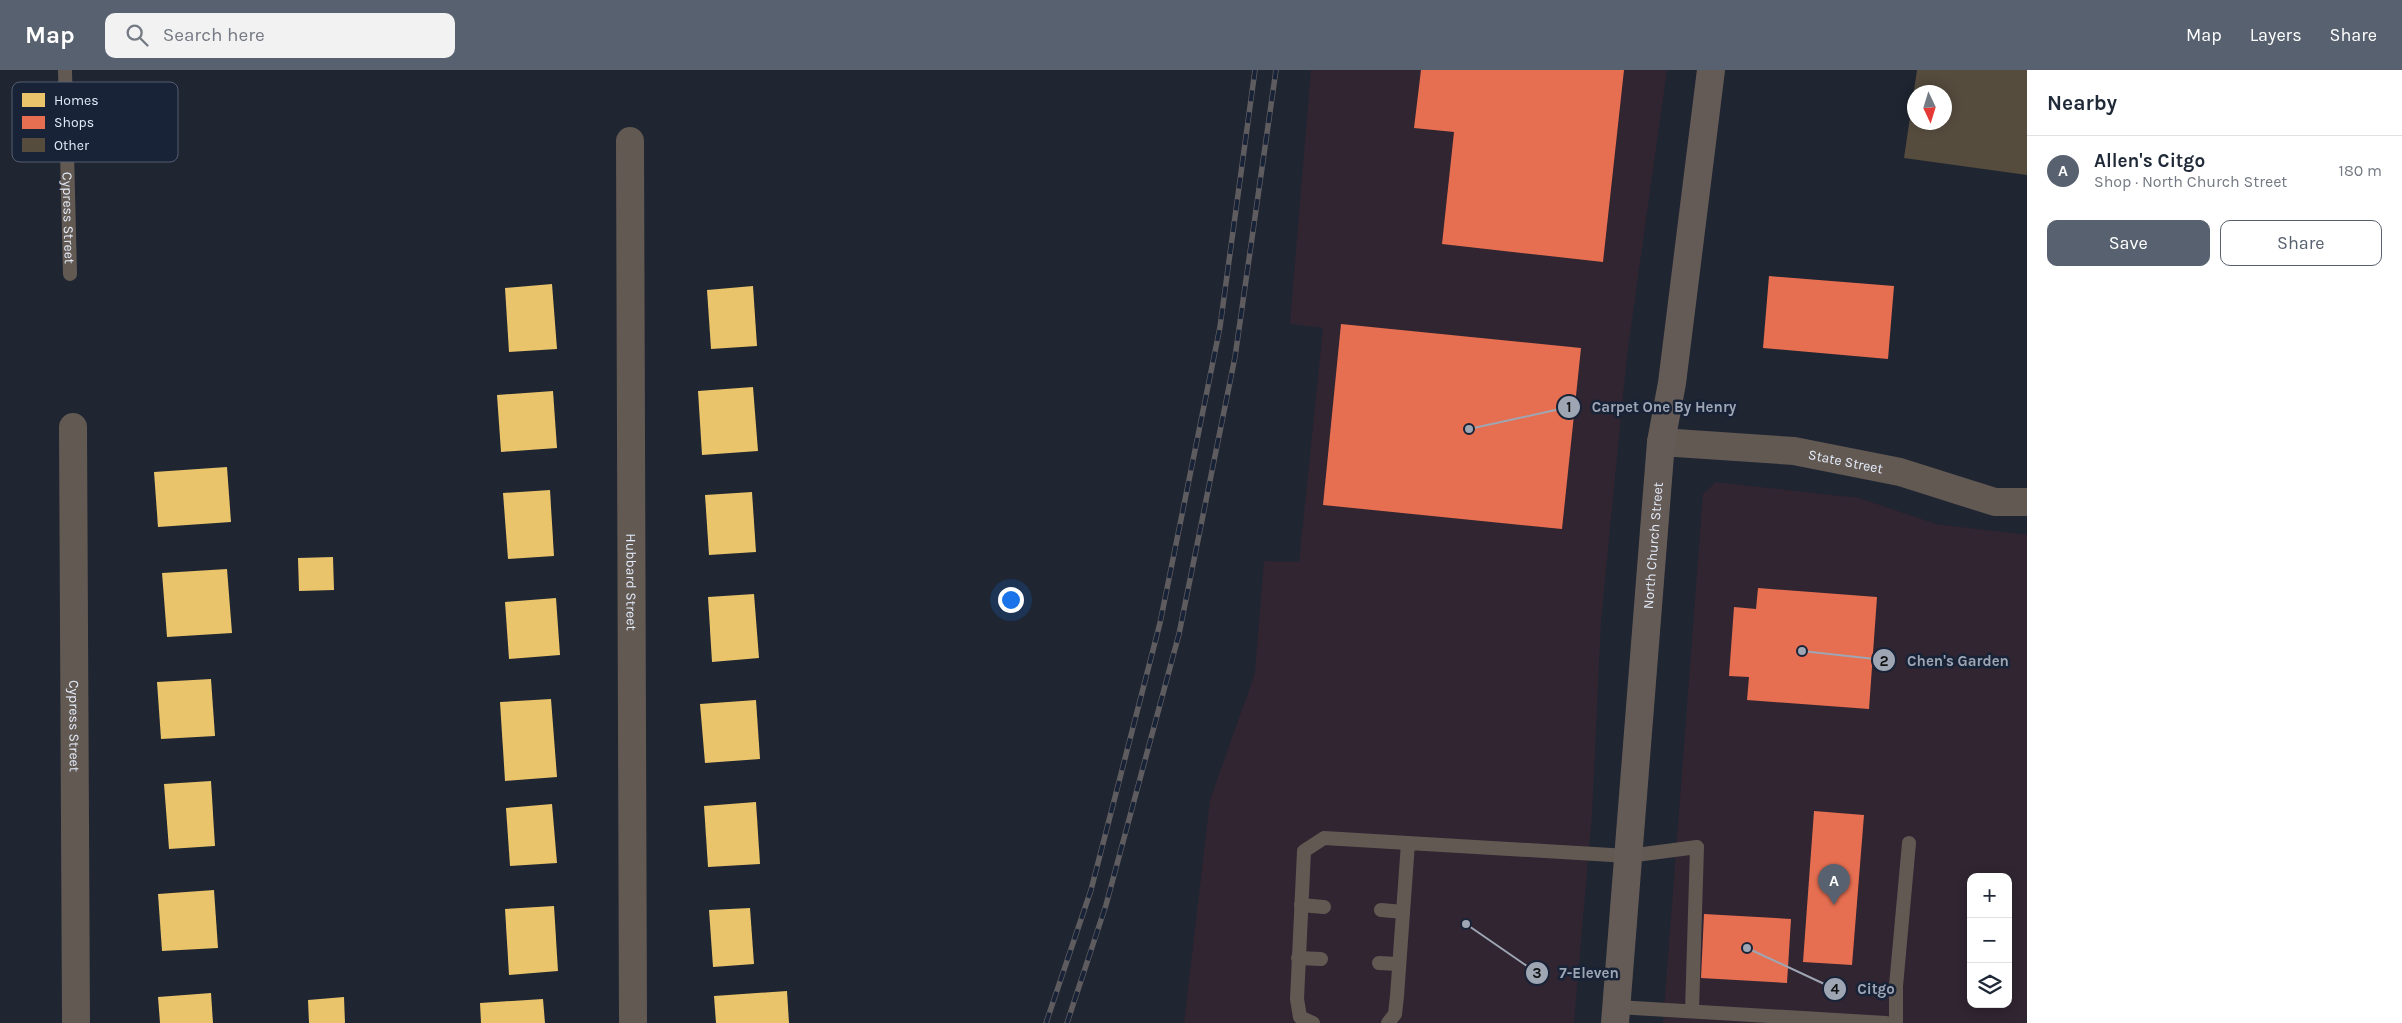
<!DOCTYPE html>
<meta charset="utf-8">
<style>
:root{--surface:#fff;--page:#f2f2f3;--text:#1f2937;--muted:#747a83;--line:#e0e1e3;--accent:#58616f}
body{margin:0;font-family:Karla,sans-serif;background:var(--page);color:var(--text)}
.controls{position:absolute;right:15px;bottom:15px;display:grid;overflow:hidden;border-radius:10px;box-shadow:0 2px 12px #0003}
.controls button{width:45px;height:45px;display:grid;place-items:center;padding:0;border:0;border-bottom:1px solid var(--line);background:var(--surface);color:var(--text);font:25px sans-serif}
.compass{position:absolute;left:1907px;top:15px;width:45px;height:45px;border-radius:50%;background:var(--surface);box-shadow:0 2px 12px #0003;rotate:176deg}
.you{position:absolute;left:1010px;top:529px;width:18px;height:18px;margin:-12px;border:4px solid #fff;border-radius:50%;background:#1a73e8;box-shadow:0 0 0 8px #1a73e833}
.badge{display:grid;place-items:center;width:32px;height:32px;border-radius:50%;background:var(--accent);color:#fff;font-size:16px;font-weight:700}
.pin{position:absolute;translate:-50% -41px;filter:drop-shadow(0 1px 2px #0008)}
.pin::after{content:'';position:absolute;top:26px;width:18px;height:15px;background:inherit;clip-path:polygon(0 0,100% 0,50% 100%)}
.list{margin:0;padding:0;list-style:none}
h2{display:flex;justify-content:space-between;align-items:center;height:65px;margin:0;padding:0 20px;font-size:21px}
h2 small{font-size:16px;font-weight:400;color:var(--muted)}
.list li{display:grid;grid-template-columns:32px 1fr auto;gap:15px;align-items:center;box-sizing:border-box;height:70px;padding:0 20px;border-top:1px solid var(--line)}
.list b{display:block;font-size:19px;white-space:nowrap}
.list p{margin:0;font-size:16px;white-space:nowrap;color:var(--muted)}
.list em{font-size:16px;font-style:normal;color:var(--muted)}
.actions{display:flex;gap:10px;padding:15px 20px}
.actions a{flex:1;padding:11px 0;border:1px solid var(--accent);border-radius:10px;text-align:center;font-size:18px;color:var(--accent)}
.actions .main{background:var(--accent);color:#fff}
.icon{flex:none;width:28px;height:28px;fill:none;stroke:currentColor;stroke-width:2;stroke-linecap:round;stroke-linejoin:round}
.map{position:relative;flex:none;width:2027px;height:953px;overflow:hidden}
header{display:flex;align-items:center;gap:30px;box-sizing:border-box;height:70px;padding:0 25px;background:var(--accent);color:#fff}
header strong{font-size:24px}
nav{display:flex;gap:28px;margin-inline-start:auto;font-size:18px}
.search{width:350px;height:45px;background:var(--page);display:flex;align-items:center;gap:12px;box-sizing:border-box;padding:0 18px;border-radius:10px;color:var(--muted);font-size:19px}
main{display:flex}
aside{flex:1;background:var(--surface)}
.map>svg:first-child{display:block}
.commercial{fill:#302531;fill-rule:evenodd}
.homes{fill:#e9c46a}
.shops{fill:#e76f51}
.building{fill:#554c3e;fill-rule:evenodd}
.lines{fill:none;stroke-linecap:round;stroke-linejoin:round}
.service{stroke:#625953;stroke-width:14}
.minor{stroke:#625953;stroke-width:28}
.secondary{stroke:#655b56;stroke-width:28}
.rail-casing{stroke:#5e5c5f;stroke-width:5.5}
.rail{stroke:#182338;stroke-width:4;stroke-dasharray:11;stroke-linecap:butt}
.labels{text-anchor:middle;dominant-baseline:central;stroke-width:5;stroke-linejoin:round;paint-order:stroke}
.street-label{font-size:14px;fill:#e3ebfa;stroke:#182338}
.key{fill:#182338;stroke:#555f72;stroke-width:1}
.key-label{font-size:14px;fill:#e3ebfa}
.leader{fill:none;stroke:#9ea6b4;stroke-width:2}
.callout-dot{fill:#9ea6b4;stroke:#182338;stroke-width:2}
.mark-label{font-size:15px;text-anchor:middle;font-weight:bold;fill:#111}
.callout-label{font-size:15px;text-anchor:middle;font-weight:bold;fill:#9ea6b4;stroke:#182338;stroke-width:5;stroke-linejoin:round;paint-order:stroke}
</style>
<header>
<strong>Map</strong>
<div class="search"><svg class="icon" aria-label="search" viewBox="0 0 24 24"><circle cx="10" cy="10" r="6"/><path d="M15 15l6 6"/></svg>Search here</div>
<nav><a>Map</a><a>Layers</a><a>Share</a></nav>
</header>
<main>
<div class="map">
<svg width="2027" height="953" viewBox="0 0 2027 953">
<rect width="100%" height="100%" fill="#1f2531"/>
<g class="commercial">
<path d="M1311,0h356l-40,285 -26,266 -9,193 -18,209h-390l26,-223 45,-127 9,-112 35,1 24,-234 -33,-4z"/>
<path d="M1716,412l143,16 77,26 91,11v488h-364l40,-529zM1971,807h37v127h-37z"/>
</g>
<g class="homes">
<path d="M552,214l5,65 -48,3 -4,-64z"/>
<path d="M753,216l4,60 -46,3 -4,-59z"/>
<path d="M753,317l5,64 -56,4 -4,-64z"/>
<path d="M553,321l4,57 -56,4 -4,-57z"/>
<path d="M227,397l4,55 -73,5 -4,-55z"/>
<path d="M550,420l4,66 -46,3 -5,-66z"/>
<path d="M752,422l4,60 -47,3 -4,-60z"/>
<path d="M333,487l1,33 -35,1 -1,-33z"/>
<path d="M227,499l5,64 -65,4 -5,-64z"/>
<path d="M754,524l5,64 -47,4 -4,-65z"/>
<path d="M556,528l4,57 -51,4 -4,-57z"/>
<path d="M211,609l4,57 -54,3 -4,-57z"/>
<path d="M551,629l6,78 -52,4 -5,-79z"/>
<path d="M756,630l4,59 -55,4 -5,-59z"/>
<path d="M211,711l4,65 -46,3 -5,-65z"/>
<path d="M756,732l4,62 -52,3 -4,-61z"/>
<path d="M552,734l5,59 -47,3 -4,-58z"/>
<path d="M214,820l4,58 -56,3 -4,-57z"/>
<path d="M554,836l4,65 -49,4 -4,-66z"/>
<path d="M750,838l4,56 -41,3 -4,-57z"/>
<path d="M787,921l2,32h-73l-2,-27z"/>
<path d="M211,923l2,30h-53l-2,-26z"/>
<path d="M344,927l1,26h-36l-1,-23z"/>
<path d="M543,929l2,24h-64l-1,-20z"/>
</g>
<g class="shops">
<path d="M1421,0h203l-21,192 -161,-18 12,-112 -40,-4z"/>
<path d="M1769,206l125,10 -6,73 -125,-11z"/>
<path d="M1341,254l240,24 -19,181 -239,-24z"/>
<path d="M1758,518l119,9 -8,112 -122,-9 2,-23 -20,-1 5,-69 22,2z"/>
<path d="M1814,741l50,4 -12,150 -49,-3z"/>
<path d="M1704,844l87,5 -4,64 -86,-5z"/>
</g>
<path class="building" d="M1917,0h110v105l-123,-17zM1914,22h30v30h-30z"/>
<g class="lines">
<g class="service">
<path id="s1" d="M65,0l5,204"/>
<path d="M1301,835l23,2"/>
<path d="M1381,840l22,2"/>
<path d="M1298,888l23,1"/>
<path d="M1379,893l19,1"/>
<path d="M1617,937l269,16"/>
<path d="M1313,953l-13,-6 -3,-18 7,-148 20,-13 84,5"/>
<path d="M1388,953l7,-9 2,-18 11,-153 220,13 69,-9 -5,164"/>
<path d="M1896,953v-37l13,-143"/>
</g>
<g class="minor">
<path id="s2" d="M630,71l3,882"/>
<path id="s3" d="M73,357l3,596"/>
<path id="s4" d="M1661,372l133,9 106,21 95,30h32"/>
</g>
<path class="secondary" id="s5" d="M1615,953l46,-581 11,-59 39,-313"/>
<defs>
<g id="rail">
<path d="M1046,953l45,-133 69,-267 60,-296 35,-257"/>
<path d="M1067,953l39,-118 73,-271 56,-277 41,-287"/>
</g>
</defs>
<use href="#rail" class="rail-casing"/>
<use href="#rail" class="rail"/>
</g>
<g class="labels">
<g class="street-label">
<text stroke="none"><textPath href="#s1" startOffset="148">Cypress Street</textPath></text>
<text stroke="none"><textPath href="#s4" startOffset="186">State Street</textPath></text>
<text stroke="none"><textPath href="#s5" startOffset="479">North Church Street</textPath></text>
<text stroke="none"><textPath href="#s2" startOffset="441">Hubbard Street</textPath></text>
<text stroke="none"><textPath href="#s3" startOffset="299">Cypress Street</textPath></text>
</g>
</g>
<rect x="12" y="12" width="166" height="80" rx="8" class="key"/>
<rect x="22" y="23" width="23" height="14" fill="#e9c46a"/>
<rect x="22" y="46" width="23" height="13" fill="#e76f51"/>
<rect x="22" y="68" width="23" height="14" fill="#554c3e"/>
<g class="key-label">
<text x="54" y="35">Homes</text>
<text x="54" y="57">Shops</text>
<text x="54" y="80">Other</text>
</g>
<path class="leader" d="M1469 359L1569 337M1802 581L1884 590M1466 854L1537 903M1747 878L1835 919"/>
<g class="callout-dot">
<circle cx="1469" cy="359" r="5"/>
<circle cx="1802" cy="581" r="5"/>
<circle cx="1466" cy="854" r="5"/>
<circle cx="1747" cy="878" r="5"/>
<circle cx="1569" cy="337" r="12"/>
<circle cx="1884" cy="590" r="12"/>
<circle cx="1537" cy="903" r="12"/>
<circle cx="1835" cy="919" r="12"/>
</g>
<g class="mark-label">
<text x="1569" y="342">1</text>
<text x="1884" y="596">2</text>
<text x="1537" y="908">3</text>
<text x="1835" y="924">4</text>
</g>
<g class="callout-label">
<text x="1664" y="342">Carpet One By Henry</text>
<text x="1958" y="596">Chen's Garden</text>
<text x="1589" y="908">7-Eleven</text>
<text x="1876" y="924">Citgo</text>
</g>
</svg>
<div class="controls">
<button>+</button>
<button>−</button>
<button><svg class="icon" aria-label="layers" viewBox="0 0 24 24"><path d="M12 4l9 5-9 5-9-5zM3 14l9 5 9-5"/></svg></button>
</div>
<svg class="compass" viewBox="-18 -18 36 36"><path d="M0-13l5 13h-10z" fill="#e53935"/><path d="M0 13l5-13h-10z" fill="#747a83"/></svg>
<div class="you"></div>
<div class="pin badge" style="left:1834px;top:835px">A</div>
</div>
<aside>
<h2>Nearby<small></small></h2>
<ul class="list">
<li><span class="badge">A</span><div><b>Allen's Citgo</b><p>Shop · North Church Street</p></div><em>180 m</em></li>
</ul>
<div class="actions"><a class="main">Save</a><a>Share</a></div>
</aside>
</main>
